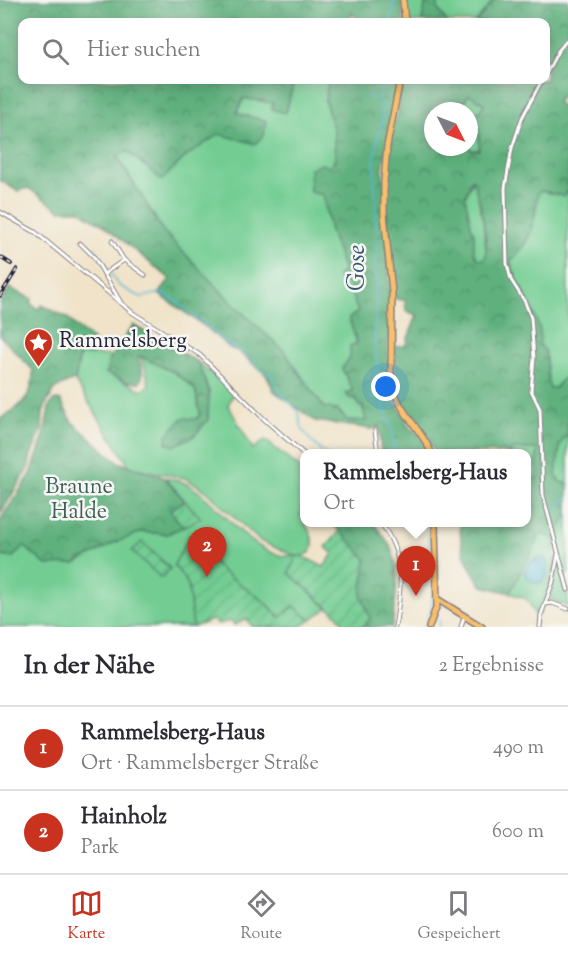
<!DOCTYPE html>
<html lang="de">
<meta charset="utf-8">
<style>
:root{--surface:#fff;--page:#f7f7f7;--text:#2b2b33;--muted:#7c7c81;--line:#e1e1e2;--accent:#c8321e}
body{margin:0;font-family:"Sorts Mill Goudy",serif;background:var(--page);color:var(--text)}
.compass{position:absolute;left:424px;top:102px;width:54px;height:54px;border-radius:50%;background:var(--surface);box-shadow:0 3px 15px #0003;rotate:132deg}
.you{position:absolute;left:386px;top:387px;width:21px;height:21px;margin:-15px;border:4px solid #fff;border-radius:50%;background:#1a73e8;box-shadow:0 0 0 9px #1a73e833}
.badge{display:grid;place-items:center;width:39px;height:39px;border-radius:50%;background:var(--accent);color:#fff;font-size:20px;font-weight:700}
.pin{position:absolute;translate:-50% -50px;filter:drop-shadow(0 2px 3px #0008)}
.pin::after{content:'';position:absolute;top:32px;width:21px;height:18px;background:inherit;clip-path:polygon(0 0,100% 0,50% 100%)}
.popup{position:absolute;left:300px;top:449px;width:231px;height:78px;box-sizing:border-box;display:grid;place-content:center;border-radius:12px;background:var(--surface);filter:drop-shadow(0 2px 4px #0005);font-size:20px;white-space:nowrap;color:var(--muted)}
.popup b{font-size:22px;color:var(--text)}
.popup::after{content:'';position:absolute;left:50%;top:100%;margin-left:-12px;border:12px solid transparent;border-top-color:var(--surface)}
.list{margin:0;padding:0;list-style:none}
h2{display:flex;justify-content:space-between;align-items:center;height:78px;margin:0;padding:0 24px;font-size:26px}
h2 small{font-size:20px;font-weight:400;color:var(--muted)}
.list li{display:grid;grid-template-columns:39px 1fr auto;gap:18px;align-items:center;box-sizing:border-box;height:84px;padding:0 24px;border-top:2px solid var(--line)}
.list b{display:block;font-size:22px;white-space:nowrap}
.list p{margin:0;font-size:20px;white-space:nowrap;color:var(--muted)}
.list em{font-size:20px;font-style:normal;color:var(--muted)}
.icon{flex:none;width:33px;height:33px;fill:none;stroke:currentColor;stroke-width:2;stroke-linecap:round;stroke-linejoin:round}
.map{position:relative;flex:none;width:568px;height:627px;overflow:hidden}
.search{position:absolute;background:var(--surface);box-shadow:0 3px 15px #0003;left:18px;right:18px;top:18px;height:66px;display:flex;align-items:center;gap:15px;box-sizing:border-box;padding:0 21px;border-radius:12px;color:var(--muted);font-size:22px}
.sheet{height:246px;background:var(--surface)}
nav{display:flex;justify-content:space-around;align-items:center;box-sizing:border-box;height:84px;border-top:2px solid var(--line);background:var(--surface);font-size:16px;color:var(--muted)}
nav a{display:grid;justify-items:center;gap:3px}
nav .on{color:var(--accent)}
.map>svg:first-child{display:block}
.grass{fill:#73cd93;stroke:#4a7867;stroke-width:1.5;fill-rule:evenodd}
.forest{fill:url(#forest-crowns);stroke:#40695c;stroke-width:1.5;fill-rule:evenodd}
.park{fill:url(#park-tufts);stroke:#4a7867;stroke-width:1.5}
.garden{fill:url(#garden-furrows);stroke:#4a7867;stroke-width:1.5}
.water{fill:url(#water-ripples);stroke:#3c6d88;stroke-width:1.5}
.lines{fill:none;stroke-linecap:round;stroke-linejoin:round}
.stream{stroke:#56b8d4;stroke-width:1.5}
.minor-casing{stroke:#898282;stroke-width:5}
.primary-casing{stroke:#898282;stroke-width:8}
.minor{stroke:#fff;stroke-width:3}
.primary{stroke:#f8bf6c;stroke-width:5}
.rail-casing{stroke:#22223b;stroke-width:4}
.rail{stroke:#f6f6f2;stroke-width:1.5;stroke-dasharray:4.5;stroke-linecap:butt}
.labels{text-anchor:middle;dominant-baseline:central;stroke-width:5;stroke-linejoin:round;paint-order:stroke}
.poi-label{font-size:22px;fill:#22223b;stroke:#f6f6f2;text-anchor:start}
.park-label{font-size:22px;fill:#3e5e5a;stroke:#f6f6f2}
.water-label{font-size:24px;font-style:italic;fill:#345671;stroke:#f6f6f2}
</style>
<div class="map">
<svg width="568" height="627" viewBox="0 0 568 627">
<defs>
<pattern id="forest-crowns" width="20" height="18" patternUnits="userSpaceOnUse" patternTransform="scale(1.5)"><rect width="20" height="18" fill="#5eb07d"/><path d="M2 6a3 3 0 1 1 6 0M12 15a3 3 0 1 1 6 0" fill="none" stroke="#4d8f68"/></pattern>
<pattern id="park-tufts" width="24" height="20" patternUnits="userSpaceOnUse" patternTransform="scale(1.5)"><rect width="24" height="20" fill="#73cd93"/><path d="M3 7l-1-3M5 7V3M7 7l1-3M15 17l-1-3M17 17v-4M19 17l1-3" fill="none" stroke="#63b080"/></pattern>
<pattern id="garden-furrows" width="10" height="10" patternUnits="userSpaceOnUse" patternTransform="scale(1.5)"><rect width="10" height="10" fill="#73cd93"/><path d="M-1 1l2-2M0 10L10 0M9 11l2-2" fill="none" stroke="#63b080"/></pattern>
<pattern id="water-ripples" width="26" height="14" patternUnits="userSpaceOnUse" patternTransform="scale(1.5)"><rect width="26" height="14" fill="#56b8d4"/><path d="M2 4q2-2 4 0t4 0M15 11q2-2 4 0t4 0" fill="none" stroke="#4795ad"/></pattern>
</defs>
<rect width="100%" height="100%" fill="#f6f6f2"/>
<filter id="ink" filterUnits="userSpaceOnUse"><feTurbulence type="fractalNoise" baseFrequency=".0167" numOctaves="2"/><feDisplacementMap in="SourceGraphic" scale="12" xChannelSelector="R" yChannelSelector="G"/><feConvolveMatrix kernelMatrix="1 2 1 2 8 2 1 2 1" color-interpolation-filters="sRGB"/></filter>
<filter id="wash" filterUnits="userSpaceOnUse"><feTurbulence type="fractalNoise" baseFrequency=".008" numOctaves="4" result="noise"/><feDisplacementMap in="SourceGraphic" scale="24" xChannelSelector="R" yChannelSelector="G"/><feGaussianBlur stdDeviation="1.35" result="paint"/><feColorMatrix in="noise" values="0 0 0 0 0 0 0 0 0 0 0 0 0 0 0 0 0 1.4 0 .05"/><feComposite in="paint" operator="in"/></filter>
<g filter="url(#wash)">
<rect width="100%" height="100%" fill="#f0e3c9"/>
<g class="grass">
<path d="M405,0h21l-4,22h-16z"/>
<path d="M439,0h55l-18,22h-29l-10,-14z"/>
<path d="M294,80h35l-4,21 9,30 1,29 -25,32 13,3 7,36 28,81 -9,6 8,25 -4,48 -7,2c13,7 17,14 21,28l-20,-1 -9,-10 -14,-2 -40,-57 -51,-47 -70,-73 -46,-75 10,-5 35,29c8,-8 15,-17 24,-23 26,-21 43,-26 58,-59l29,5 13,10z"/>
<path d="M469,94l16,10 -6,8v38h-8l-2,-3v-36h-17l-1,-4 5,-7z"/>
<path d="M473,179c5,17 10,34 11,52 0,10 4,18 1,28l-7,1 -4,-8 -9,-55z"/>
<path d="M541,191l22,5 5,-5v185l-14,13 -5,-1 -4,-36 -6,-9 -2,-20 -13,-30 -7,-11 -7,-21c23,-19 24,-40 28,-68z"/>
<path d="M80,354l31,2 -5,17 36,17 7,-5 -4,-18 -5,-11c22,10 66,26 60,57 -1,7 -4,15 -6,23l15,-44 -11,-30 36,31 -6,12 25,44 12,-9 40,32v40l-5,3c9,14 26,40 -4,42l-7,16 39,35 -18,12 -16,-14 -14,11 -14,-14 -44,-32 -33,-35 -15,29 14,19 5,43h-193v-71l13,1 10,-12 23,20 96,-33 25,2 33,-16 -35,-40c48,1 78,84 130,78l-35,-15 -55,-51 -20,-12 -55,-11 -55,-86zM142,542l28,26 -9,10 -28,-27z"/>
<path d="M568,434v50l-8,-2 -4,-7 4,-31z"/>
<path d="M522,448h15v32l-10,-2v-24h-18l4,-5z"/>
</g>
<g class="forest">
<path d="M0,0h402l1,22h-44l-7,-9 -3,9h-327v58h272l-8,33 -14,-4 1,-6 -30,-5 -6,15 29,8 -2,14 -9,9 -36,-10 -34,23 -23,23 -35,-29 -10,6 46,74 70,73 51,47 40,57c10,-2 16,5 23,12l19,1 -3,-15h-4l-3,-7 -7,-1 -3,-4 7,-3 -11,-23 8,-10v-12l7,-3 -8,-25 9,-6 -10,-28 -6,-2 -4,-6 6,-6 -14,-39 -7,-36 -13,-3v-24l12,-4 7,3 6,-7 -1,-29 -9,-30 4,-21h-1h70l-15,88 6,101 2,55 -3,21 2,41 5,16 12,18 -1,4 13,11 11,18h-49l-2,-26 -7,2 -57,-8 -41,-30 -7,-15 -29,-25 -8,-3 -23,-20 -48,-34 11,-15 -65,-53 -26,-16h-19l-32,-22 -11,3 -17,-11z"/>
<path d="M426,0h13l-2,8 10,14h-25z"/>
<path d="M494,0h74v88l-11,15 11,6v82l-4,5 -23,-5 -3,2c-4,28 -5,48 -28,68 5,22 37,64 29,83l6,7 4,37h7l5,-8 7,-4v58l-8,10 -4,31 4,7 8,2v29l-11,22 -1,11 -15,-12 -31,59 -28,-7c-16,-23 -22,-36 -22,-63l67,-1v-44l10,1v-30h-24l-4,4h-74c-10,-25 -35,-41 -40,-69 -2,-13 1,-26 0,-38h10l12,-31 -11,-4 -1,-11 -10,-1 -10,-103 5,-57 9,-31 -1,-8 4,-20h144v-58h-70zM469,94l15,10 -5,8h-4l-2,4 2,13 4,1v20h-8l-2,-3h-36v-36h19l-1,-4 5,-6 8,1zM472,179c7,16 18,64 13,80h-7l-4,-7v-19l-2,-3 -7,-33z"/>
<path d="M9,288l23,11 -1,5 7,5 4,-4 26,13 8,9 17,12 -1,15 -13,1 -4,26 -2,-1 -18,9 -8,13 -4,10 -1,18 -11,25 -3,14 -28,45v-95c13,-8 29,-18 32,-35 1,-5 1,-10 1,-14l-33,-34v-33z"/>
<path d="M133,325l65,37 11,30 -1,28 -14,16 -20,10 -8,-3 1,-8 16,-17 14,1 3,-5 -5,-25 -20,-16 -35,-17 -2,2c4,7 7,18 1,25l-11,-1 -22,-9 5,-17z"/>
<path d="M57,400l4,1 11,21 46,40 47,16 20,23 -15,9 13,17 -16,7 -25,-2 -28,11 -39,21 -29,1 -22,-19 -11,11 -13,-1v-36l31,-46 13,-39 5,-28 4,-6z"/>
<path d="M332,523h41c6,7 13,15 17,23 12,24 5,56 2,81h-30l8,-8 -9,-24 5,-36z"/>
</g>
<g class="park">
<path d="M541,534l10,3c11,21 -4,56 -12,78h-4l-8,-16 -17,-6z"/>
<path d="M557,561h3l8,33v13l-18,-8z"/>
</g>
<g class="garden">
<path d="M185,501l16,17 -18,9 -13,-17z"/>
<path d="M568,513v61l-3,3 -6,-29 -3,-2 1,-11z"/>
<path d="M340,531l26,28 -5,36 9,24 -8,8h-16l-9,-12 -48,-42 7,-17h6l22,11 9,-13 -7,-7z"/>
<path d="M189,536l33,35 44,32 13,14 15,-11 16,14 -10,7h-47l-7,-8 -11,6 -5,-4 -12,3 -5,-4 -20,7 -5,-43 -14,-19z"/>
<path d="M142,542l28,27 -9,9 -29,-27z"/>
</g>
<path class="water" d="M540,557l4,1 4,6 -2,11 -4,7 -7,1 -10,-8v-3l6,-10z"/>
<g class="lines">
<g class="stream">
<path d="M390,22l5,-22"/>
<path d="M383,80l-4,18 4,20 -6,22 -3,25 3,74 -1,79 -2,13 6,59 6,25 7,17 -1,13 7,9"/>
<path d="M367,97l8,1"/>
<path d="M94,247l14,21"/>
<path d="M110,272l8,13 16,9 8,3 19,-4 14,7 55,46 12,6 22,21 7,1 10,20 17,17 4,18 10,13 12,11 3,1"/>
<path d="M558,510l2,-6 8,-7"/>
<path d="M424,627c16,-28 7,-74 1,-105"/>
<path d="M439,627l1,-7"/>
</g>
</g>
</g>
<g filter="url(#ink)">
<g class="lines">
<defs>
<g id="minor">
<path d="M546,74l12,-23 10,-12"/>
<path d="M542,80l-20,38 -10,30 -7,40 2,76 4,16 14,22 6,16 3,40 -3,32 9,19 3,86 25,95"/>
<path d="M0,212l35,20 98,81 67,42 64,64 41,36"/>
<path d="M112,241l12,19"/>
<path d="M80,243l14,14 26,44"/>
<path d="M104,274l20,-14 21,15"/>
<path d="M375,430l3,24"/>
<path d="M380,522c26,34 22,65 15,105"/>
<path d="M546,604l6,-1 16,6"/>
<path d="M461,627l3,-10"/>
<path d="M540,627l1,-12 12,-33 5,-28"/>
</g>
<g id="primary">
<path d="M403,0l2,22"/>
<path d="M400,80l-13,66 -3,36v32l8,78 -1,84c4,35 28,48 41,78"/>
<path d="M437,599l45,28"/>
<path d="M429,627l8,-22 -2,-83"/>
</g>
</defs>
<use href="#minor" class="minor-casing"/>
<use href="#primary" class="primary-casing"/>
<use href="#minor" class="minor"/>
<use href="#primary" class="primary"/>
<defs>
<g id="rail">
<path d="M0,257l11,7"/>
<path d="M0,296l17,-27"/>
</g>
</defs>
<use href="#rail" class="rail-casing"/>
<use href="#rail" class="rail"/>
</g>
</g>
<defs>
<symbol id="sight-pin" viewBox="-11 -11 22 30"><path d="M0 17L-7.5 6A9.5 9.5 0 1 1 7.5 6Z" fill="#c8321e" stroke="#f6f6f2"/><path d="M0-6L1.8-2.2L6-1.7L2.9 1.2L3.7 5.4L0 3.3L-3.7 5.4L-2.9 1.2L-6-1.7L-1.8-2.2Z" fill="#fff"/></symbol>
</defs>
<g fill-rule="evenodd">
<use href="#sight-pin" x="22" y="326" width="33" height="45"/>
</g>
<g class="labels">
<g class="poi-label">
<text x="59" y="342">Rammelsberg</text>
</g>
<g class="park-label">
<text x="79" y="488">Braune<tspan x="79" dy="25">Halde</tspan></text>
</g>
<g class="water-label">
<text transform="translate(358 268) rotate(-90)">Gose</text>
</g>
</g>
</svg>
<svg class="compass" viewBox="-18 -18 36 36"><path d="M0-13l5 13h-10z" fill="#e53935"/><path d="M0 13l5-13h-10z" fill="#7c7c81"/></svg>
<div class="you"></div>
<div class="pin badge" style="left:416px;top:596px">1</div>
<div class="popup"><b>Rammelsberg-Haus</b>Ort</div>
<div class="pin badge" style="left:207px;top:577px">2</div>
<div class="search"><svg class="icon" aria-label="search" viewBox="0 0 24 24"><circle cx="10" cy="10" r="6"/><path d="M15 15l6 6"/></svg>Hier suchen</div>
</div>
<section class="sheet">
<h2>In der Nähe<small>2 Ergebnisse</small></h2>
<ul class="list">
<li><span class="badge">1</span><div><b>Rammelsberg-Haus</b><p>Ort · Rammelsberger Straße</p></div><em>490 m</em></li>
<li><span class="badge">2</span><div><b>Hainholz</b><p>Park</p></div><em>600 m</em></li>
</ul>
</section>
<nav>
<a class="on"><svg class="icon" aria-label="map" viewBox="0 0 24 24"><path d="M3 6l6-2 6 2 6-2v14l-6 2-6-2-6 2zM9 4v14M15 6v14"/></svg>Karte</a>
<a><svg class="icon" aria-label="directions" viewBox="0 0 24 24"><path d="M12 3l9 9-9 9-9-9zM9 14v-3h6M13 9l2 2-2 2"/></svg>Route</a>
<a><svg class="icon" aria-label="saved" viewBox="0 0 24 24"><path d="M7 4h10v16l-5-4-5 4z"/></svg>Gespeichert</a>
</nav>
